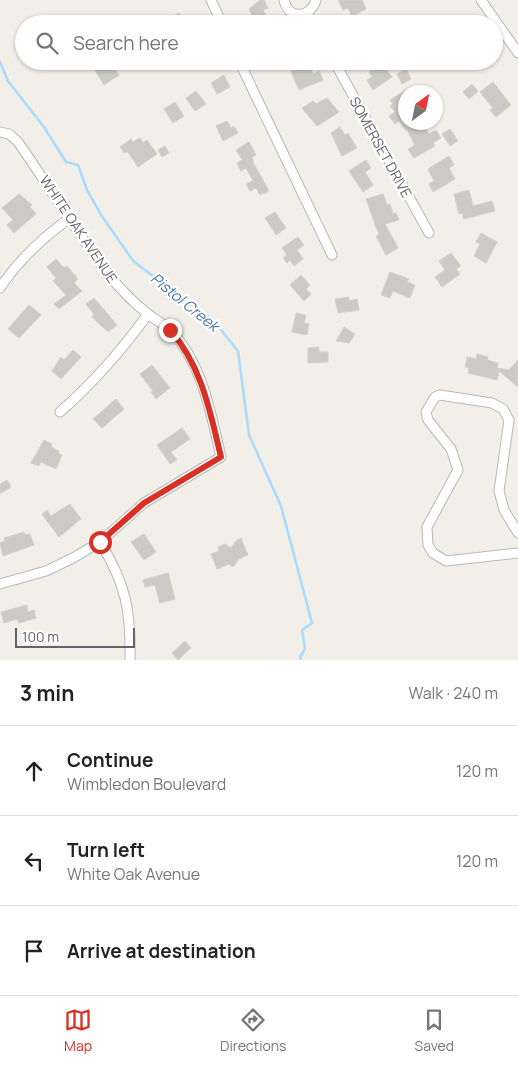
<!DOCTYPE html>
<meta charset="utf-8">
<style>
:root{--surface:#fff;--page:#f6f6f6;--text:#222;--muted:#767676;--line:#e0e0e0;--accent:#d93025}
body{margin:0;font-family:Manrope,sans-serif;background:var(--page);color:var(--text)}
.compass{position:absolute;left:398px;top:85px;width:45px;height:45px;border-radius:50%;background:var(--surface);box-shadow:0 1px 4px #0004;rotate:33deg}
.scale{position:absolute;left:15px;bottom:12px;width:120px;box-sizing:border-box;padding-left:5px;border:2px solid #5f6368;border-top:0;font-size:14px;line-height:18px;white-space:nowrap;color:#5f6368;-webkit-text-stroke:4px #fff;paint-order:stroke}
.stop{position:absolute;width:15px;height:15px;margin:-11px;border:4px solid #d93025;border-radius:50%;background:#fff}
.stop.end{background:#d93025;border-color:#fff;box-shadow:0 1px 5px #0008}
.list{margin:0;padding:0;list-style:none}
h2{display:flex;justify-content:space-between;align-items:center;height:65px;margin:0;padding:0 20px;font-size:21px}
h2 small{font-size:16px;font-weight:400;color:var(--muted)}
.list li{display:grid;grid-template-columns:32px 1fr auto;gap:15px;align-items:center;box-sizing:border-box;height:90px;padding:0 20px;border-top:1px solid var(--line)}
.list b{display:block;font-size:19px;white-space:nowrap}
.list p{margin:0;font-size:16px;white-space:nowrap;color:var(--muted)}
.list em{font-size:16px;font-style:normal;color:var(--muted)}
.icon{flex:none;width:28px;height:28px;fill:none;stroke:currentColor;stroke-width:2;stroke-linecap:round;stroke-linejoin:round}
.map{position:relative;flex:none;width:518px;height:660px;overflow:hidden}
.search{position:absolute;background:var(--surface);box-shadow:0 1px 4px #0004;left:15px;right:15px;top:15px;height:55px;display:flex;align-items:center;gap:12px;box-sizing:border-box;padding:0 18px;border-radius:28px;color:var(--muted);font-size:19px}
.sheet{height:335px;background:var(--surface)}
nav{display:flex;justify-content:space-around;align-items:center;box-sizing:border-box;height:70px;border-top:1px solid var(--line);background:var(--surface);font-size:14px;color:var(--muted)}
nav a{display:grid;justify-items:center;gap:2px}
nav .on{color:var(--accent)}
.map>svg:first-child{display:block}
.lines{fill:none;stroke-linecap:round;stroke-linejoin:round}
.stream{stroke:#aadaff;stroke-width:2.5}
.building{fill:#cccac5;stroke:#d6d1c6}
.street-casing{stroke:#b5b8bc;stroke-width:11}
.street{stroke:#fff;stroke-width:9}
.route{stroke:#d93025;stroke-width:6}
.labels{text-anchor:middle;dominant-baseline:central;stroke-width:4.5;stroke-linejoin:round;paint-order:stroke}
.street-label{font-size:14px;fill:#5f6368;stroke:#fff}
.water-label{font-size:15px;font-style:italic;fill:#4174aa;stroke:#fff}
</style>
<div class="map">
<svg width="518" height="660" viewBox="0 0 518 660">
<rect width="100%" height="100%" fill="#f1efe8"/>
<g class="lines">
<path class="stream" d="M0,62l8,19 36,46 22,35 12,3 9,25 14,25 33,47 79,58 25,31 11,84 32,71 31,117 -10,7 3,19 -5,8 1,3"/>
</g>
<g class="building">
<path d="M260,0h4l4,8 -5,2 4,7 -11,6 -7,-14z"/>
<path d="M338,0h24l4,9 -14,7 -4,-8 -5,2z"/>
<path d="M179,13l4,8 -7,3h-18z"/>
<path d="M89,61h20l10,14 -15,10z"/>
<path d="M183,61h18l-14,8z"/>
<path d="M382,63l10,14 -19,13 -6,-10 5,-3 -3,-5z"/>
<path d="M309,64l4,10 6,-3 4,9 -24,10 -8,-19z"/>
<path d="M406,69l5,10 -9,5 -5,-10z"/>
<path d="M224,75l6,12 -13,7 -6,-11z"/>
<path d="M493,82l18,23 -15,12 -6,-7 3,-2 -13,-16z"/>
<path d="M472,84l6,7 -9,8 -6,-7z"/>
<path d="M406,90v32h16l7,12 7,-4 5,8 -8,5 2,3 -21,12 -6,-9 7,-4 -9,-17v3l-7,-10 -4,3 -6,-8 6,-4 -5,-6 3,-2 -3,-4z"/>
<path d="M196,91l10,13 -11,7 -9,-13z"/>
<path d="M327,98l12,14 -22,14 -15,-18 11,-7 3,3z"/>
<path d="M175,102l9,14 -11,7 -9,-14z"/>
<path d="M227,121l4,7 3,-2 4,7 -15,8 -7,-15z"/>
<path d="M340,127l5,8 3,-2 9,15 -15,8 -11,-23z"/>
<path d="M450,129l8,12 -8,5 -8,-12z"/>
<path d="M140,138l3,5 4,-3 10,14 -19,13 -11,-16 -3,2 -4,-6 11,-8 2,3z"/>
<path d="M249,142l7,13 -4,2 2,7 15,27 -9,4 -4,-7 -6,3 -4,-7 7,-3 -7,-13 -5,3 -4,-8 5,-3 -6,-10z"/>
<path d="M165,146l4,7 -7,4 -4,-7z"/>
<path d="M449,156l5,9 -5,3 6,11 -22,13 -4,-8 5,-3 -6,-12z"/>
<path d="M366,160l5,8 -6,4 8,13 -10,7 -14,-21z"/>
<path d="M469,190l4,16 19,-5 3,10 -31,8 -2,-6 -3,1 -5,-20z"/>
<path d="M19,194l13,11 -2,2 6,7 -22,19 -7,-8 6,-5 -11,-12z"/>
<path d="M383,194l4,11 3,-1 3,10 3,-1 3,7 -14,4 13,24 -12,7 -10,-19 3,-1 -13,-36z"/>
<path d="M275,212l11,16 -10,7 -11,-17z"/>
<path d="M481,233l16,9 -11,21 -12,-7 6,-12 -4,-2z"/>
<path d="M298,237l6,8 -7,5 6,9 -9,7 -4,-6 -3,3 -4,-5 4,-3 -5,-7z"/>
<path d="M451,253l10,13 -5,3 4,5 -18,13 -7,-10 10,-7 -6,-9z"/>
<path d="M56,259l8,9 3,-2 11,13 -4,4 8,8 -23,18 -5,-5 12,-9 -13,-14 3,-3 -9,-11z"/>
<path d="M390,272l19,7 -2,3 8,3 -5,13 -17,-7 -3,7 -9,-3z"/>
<path d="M301,275l9,10 -4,4 5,5 -7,7 -14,-16z"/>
<path d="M349,297v4l8,-2 2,11 -21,3 -3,-14z"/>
<path d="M94,298l23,27 -9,7 -16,-15 2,-3 -8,-10z"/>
<path d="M29,305l12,10 -22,23 -11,-9z"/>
<path d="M296,313l10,2 -2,8 5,1 -2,11 -15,-3z"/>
<path d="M344,327l11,7 -6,9 -13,-2z"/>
<path d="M319,347v5h9v10l-20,1v-15z"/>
<path d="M73,350l8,7 -20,22 -9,-8 9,-14 3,3z"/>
<path d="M477,354l11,3 -1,3 11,3 -1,5 12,2 9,-10v27l-19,-16 -2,9 -29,-7 1,-5 -4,-1 2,-10 9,2z"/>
<path d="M152,365l18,23 -14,11 -5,-7 2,-1 -13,-17z"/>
<path d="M116,399l8,10 -22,19 -9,-9z"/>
<path d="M182,428l8,11 -19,13 6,8 -7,4 -13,-19z"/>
<path d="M44,440l8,4 -1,3 8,4 -1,2 4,2 -6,14 -15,-7 -2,4 -8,-3z"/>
<path d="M7,480l4,7 -11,7v-10z"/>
<path d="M70,504l11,15 -22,18 -17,-23 5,-4 4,6z"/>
<path d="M24,532l1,3 5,-1 4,11 -31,11 -3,-13 5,-2 -1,-3z"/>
<path d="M144,534l12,18 -12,8 -13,-18z"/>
<path d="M241,538l7,17 -9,4 -6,8 -4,-3 -12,5 -6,-15 8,-3 -1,-4 7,-3 6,4 6,-8z"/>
<path d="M168,573l7,26 -15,4 -5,-18 -10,2 -2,-7z"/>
<path d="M27,605l1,7 6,-2 2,8 -17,5 -2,-4 -13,4 -3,-11z"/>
<path d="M185,641l6,7 -13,12 -6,-7z"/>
</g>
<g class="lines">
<defs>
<g id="street">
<path d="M211,0l11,24"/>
<path d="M284,0c4,20 27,18 32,0"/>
<path d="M481,0l37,53"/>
<path d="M307,13l6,11"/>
<path d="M239,61l93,194"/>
<path d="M334,61l95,172"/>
<path d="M0,132l9,2 9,8c31,44 59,92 92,134 11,14 24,27 38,38 7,6 17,10 24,18 31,33 39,82 49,125l-77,46 -44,39 -27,16 -27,13 -46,13"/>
<path d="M0,288c19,-29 42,-50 70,-70"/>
<path d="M60,412c33,-29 62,-62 88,-98"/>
<path d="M518,533l-14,-23 -5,-19 10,-71 -6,-11 -11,-6 -52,-8 -5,2 -9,15 2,8 23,29 7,21 -31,57 1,18 5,8 13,8 72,-8"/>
<path d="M100,542c26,42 31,69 30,118"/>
</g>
</defs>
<use href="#street" class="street-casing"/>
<use href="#street" class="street"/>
</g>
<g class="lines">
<path class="route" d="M100,542l44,-39 77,-46c-11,-45 -19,-91 -51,-127"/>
</g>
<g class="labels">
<g class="street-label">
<text transform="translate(381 147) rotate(61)">SOMERSET DRIVE</text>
<text transform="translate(79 229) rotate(56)">WHITE OAK AVENUE</text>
</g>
<g class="water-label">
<text transform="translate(185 302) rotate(39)">Pistol Creek</text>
</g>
</g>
</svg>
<svg class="compass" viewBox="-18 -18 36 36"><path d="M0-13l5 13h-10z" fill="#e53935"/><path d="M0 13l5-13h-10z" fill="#767676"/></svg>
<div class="scale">100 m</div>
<div class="stop" style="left:100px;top:542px"></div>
<div class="stop end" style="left:170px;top:330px"></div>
<div class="search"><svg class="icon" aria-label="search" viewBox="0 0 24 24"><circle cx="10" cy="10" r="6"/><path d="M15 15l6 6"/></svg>Search here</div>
</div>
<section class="sheet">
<h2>3 min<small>Walk · 240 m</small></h2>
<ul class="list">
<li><svg class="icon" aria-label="ahead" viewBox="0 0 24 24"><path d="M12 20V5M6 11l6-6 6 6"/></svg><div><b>Continue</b><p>Wimbledon Boulevard</p></div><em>120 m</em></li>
<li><svg class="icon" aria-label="left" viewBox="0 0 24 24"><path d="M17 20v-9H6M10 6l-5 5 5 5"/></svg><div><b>Turn left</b><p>White Oak Avenue</p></div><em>120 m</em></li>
<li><svg class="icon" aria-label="arrive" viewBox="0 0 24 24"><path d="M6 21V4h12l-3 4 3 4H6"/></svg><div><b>Arrive at destination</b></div></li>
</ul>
</section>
<nav>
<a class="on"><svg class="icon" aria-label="map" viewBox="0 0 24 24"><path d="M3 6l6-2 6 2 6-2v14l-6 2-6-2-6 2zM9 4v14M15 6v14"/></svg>Map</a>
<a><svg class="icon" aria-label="directions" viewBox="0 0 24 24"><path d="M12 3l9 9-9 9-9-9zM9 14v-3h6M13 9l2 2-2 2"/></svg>Directions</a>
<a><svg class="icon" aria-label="saved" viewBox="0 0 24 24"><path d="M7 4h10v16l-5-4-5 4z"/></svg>Saved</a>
</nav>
